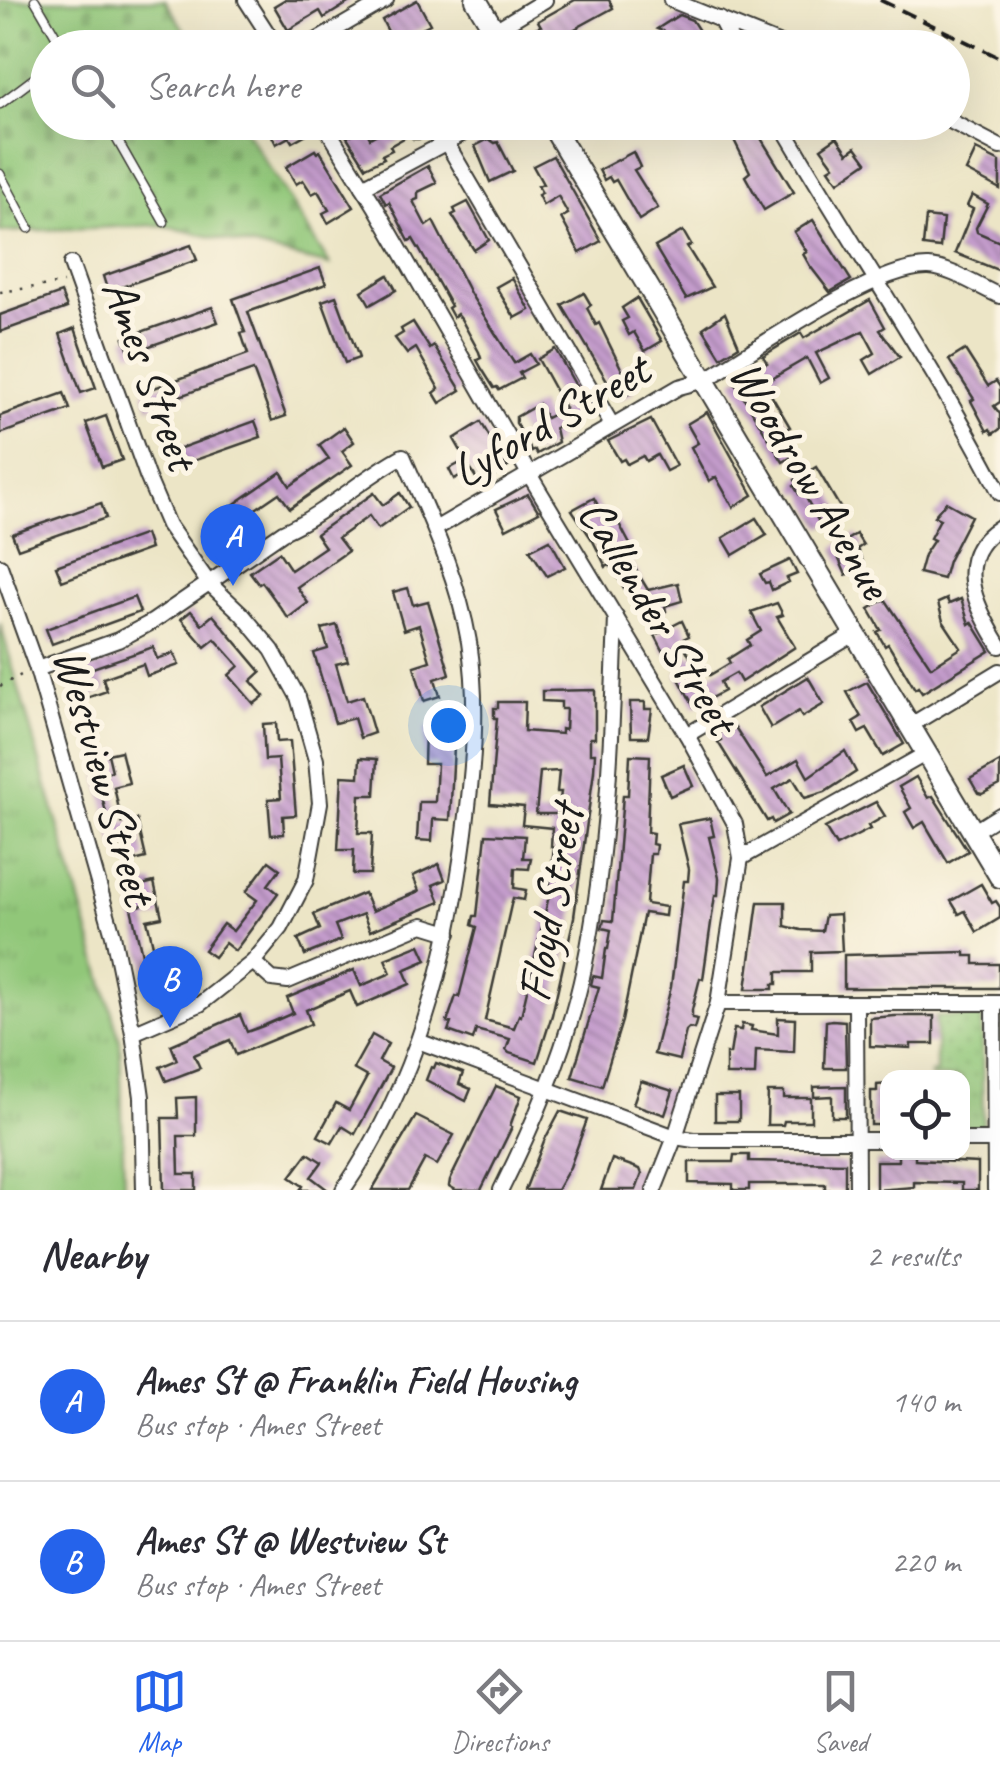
<!DOCTYPE html>
<meta charset="utf-8">
<style>
:root{--surface:#fff;--page:#f7f7f7;--text:#2b2b33;--muted:#7c7c81;--line:#e1e1e2;--accent:#2563eb}
body{margin:0;font-family:Caveat,sans-serif;background:var(--page);color:var(--text)}
.controls{position:absolute;right:30px;bottom:30px;display:grid;overflow:hidden;border-radius:20px;box-shadow:0 10px 40px #0002}
.controls button{width:90px;height:90px;display:grid;place-items:center;padding:0;border:0;border-bottom:2px solid var(--line);background:var(--surface);color:var(--text);font:50px sans-serif}
.you{position:absolute;left:448px;top:725px;width:35px;height:35px;margin:-25px;border:8px solid #fff;border-radius:50%;background:#1a73e8;box-shadow:0 0 0 15px #1a73e833}
.badge{display:grid;place-items:center;width:65px;height:65px;border-radius:50%;background:var(--accent);color:#fff;font-size:32px;font-weight:700}
.pin{position:absolute;translate:-50% -82px;filter:drop-shadow(0 2px 5px #0008)}
.pin::after{content:'';position:absolute;top:52px;width:35px;height:30px;background:inherit;clip-path:polygon(0 0,100% 0,50% 100%)}
.list{margin:0;padding:0;list-style:none}
h2{display:flex;justify-content:space-between;align-items:center;height:130px;margin:0;padding:0 40px;font-size:42px}
h2 small{font-size:32px;font-weight:400;color:var(--muted)}
.list li{display:grid;grid-template-columns:65px 1fr auto;gap:30px;align-items:center;box-sizing:border-box;height:160px;padding:0 40px;border-top:2px solid var(--line)}
.list b{display:block;font-size:38px;white-space:nowrap}
.list p{margin:0;font-size:32px;white-space:nowrap;color:var(--muted)}
.list em{font-size:32px;font-style:normal;color:var(--muted)}
.icon{flex:none;width:55px;height:55px;fill:none;stroke:currentColor;stroke-width:2;stroke-linecap:round;stroke-linejoin:round}
.map{position:relative;flex:none;width:1000px;height:1190px;overflow:hidden}
.search{position:absolute;background:var(--surface);box-shadow:0 10px 40px #0002;left:30px;right:30px;top:30px;height:110px;display:flex;align-items:center;gap:25px;box-sizing:border-box;padding:0 35px;border-radius:55px;color:var(--muted);font-size:38px}
.sheet{height:450px;background:var(--surface)}
nav{display:flex;justify-content:space-around;align-items:center;box-sizing:border-box;height:140px;border-top:2px solid var(--line);background:var(--surface);font-size:28px;color:var(--muted)}
nav a{display:grid;justify-items:center;gap:5px}
nav .on{color:var(--accent)}
.map>svg:first-child{display:block}
.grass{fill:url(#grass-tufts);stroke:#56724a;stroke-width:2.5}
.cemetery{fill:url(#cemetery-stones);stroke:#56724a;stroke-width:2.5}
.garden{fill:url(#garden-dots);stroke:#56724a;stroke-width:2.5}
.building{fill:url(#building-back-hatch);fill-rule:evenodd}
.lines{fill:none;stroke-linecap:round;stroke-linejoin:round}
.lane-casing{stroke:#3b3a36;stroke-width:11}
.street-casing{stroke:#3b3a36;stroke-width:18}
.secondary-casing{stroke:#3b3a36;stroke-width:24}
.path{stroke:#3b3a36;stroke-width:2.5;stroke-dasharray:2.5 8;stroke-linecap:butt}
.lane{stroke:#fff;stroke-width:8}
.street{stroke:#fff;stroke-width:14}
.secondary{stroke:#fff;stroke-width:20}
.rail{stroke:#1c1c1c;stroke-width:4;stroke-dasharray:15 8;stroke-linecap:butt}
.labels{text-anchor:middle;dominant-baseline:central;stroke-width:10;stroke-linejoin:round;paint-order:stroke}
.street-label{font-size:48px;fill:#1c1c1c;stroke:#fcf5e5}
</style>
<div class="map">
<svg width="1000" height="1190" viewBox="0 0 1000 1190">
<defs>
<pattern id="grass-tufts" width="24" height="20" patternUnits="userSpaceOnUse" patternTransform="scale(2.5)"><rect width="24" height="20" fill="#91c779"/><path d="M3 7l-1-3M5 7V3M7 7l1-3M15 17l-1-3M17 17v-4M19 17l1-3" fill="none" stroke="#7caa68"/></pattern>
<pattern id="cemetery-stones" width="16" height="16" patternUnits="userSpaceOnUse" patternTransform="scale(2.5)"><rect width="16" height="16" fill="#91c779"/><path d="M2 7V4a2 2 0 0 1 4 0v3zM10 15v-3a2 2 0 0 1 4 0v3z" fill="#7caa68"/></pattern>
<pattern id="garden-dots" width="8" height="8" patternUnits="userSpaceOnUse" patternTransform="scale(2.5)"><rect width="8" height="8" fill="#91c779"/><path d="M2 2h.1M6 6h.1" fill="none" stroke="#7caa68" stroke-width="1.8" stroke-linecap="round"/></pattern>
<pattern id="building-back-hatch" width="6" height="6" patternUnits="userSpaceOnUse" patternTransform="scale(2.5)"><rect width="6" height="6" fill="#c49ccc"/><path d="M-1 5l2 2M0 0l6 6M5-1l2 2" fill="none" stroke="#9e7ea5"/></pattern>
</defs>
<rect width="100%" height="100%" fill="#fcf5e5"/>
<filter id="ink" filterUnits="userSpaceOnUse"><feTurbulence type="fractalNoise" baseFrequency=".01" numOctaves="2"/><feDisplacementMap in="SourceGraphic" scale="20" xChannelSelector="R" yChannelSelector="G"/><feConvolveMatrix kernelMatrix="1 2 1 2 8 2 1 2 1" color-interpolation-filters="sRGB"/></filter>
<filter id="wash" filterUnits="userSpaceOnUse"><feTurbulence type="fractalNoise" baseFrequency=".0048" numOctaves="4" result="noise"/><feDisplacementMap in="SourceGraphic" scale="40" xChannelSelector="R" yChannelSelector="G"/><feGaussianBlur stdDeviation="2.25" result="paint"/><feColorMatrix in="noise" values="0 0 0 0 0 0 0 0 0 0 0 0 0 0 0 0 0 1.4 0 .05"/><feComposite in="paint" operator="in"/></filter>
<g filter="url(#wash)">
<rect width="100%" height="100%" fill="#ece5c6"/>
<path class="grass" d="M0,623l120,418 4,149h-124z"/>
<path class="cemetery" d="M0,0h165l30,47 -147,1v74l193,1 89,142 -169,-40 -161,7z"/>
<path class="garden" d="M936,1016l46,1 1,108 -5,4h-15l-1,-51 -31,-1v-4l5,-1z"/>
<g id="blocks">
<g class="building">
<path d="M284,0h69l-29,18 -4,-7 -32,19 -14,-24z"/>
<path d="M417,0l13,24 -32,16 -2,-5 -5,2 -9,-17z"/>
<path d="M575,0h34l4,8 -51,28 2,4 -13,8h-8l-10,-19 8,-3 -3,-5z"/>
<path d="M679,15l13,5 18,28h-36l-9,-13 3,-2 -11,-4z"/>
<path d="M265,122h39l6,10 -18,10 -3,-5 -13,7z"/>
<path d="M361,122l9,16 28,-16h46l-25,17h-6l-2,-5 -21,12 2,4 -10,5 2,3 -18,9 -19,-30 4,-2 -3,-5z"/>
<path d="M733,122h18l43,70 -30,18 -19,-34 5,-4 -23,-46z"/>
<path d="M837,137l11,16 8,-6 11,15 -29,20 -9,-13 5,-3 -13,-18z"/>
<path d="M489,139l6,4 3,-1 15,29 -23,11 -15,-36z"/>
<path d="M315,150l2,3 3,-2 34,56 -26,16 -5,-10 6,-3 -11,-19 -6,3 -9,-14 -7,4 -10,-17z"/>
<path d="M976,150l24,12v27l-34,-18z"/>
<path d="M633,152l7,15 -6,3 24,38 -19,12 -23,-40 -4,2 -3,-5 -5,3 -5,-10z"/>
<path d="M553,156l48,85 -21,12 -19,-35 7,-4 -10,-18 -15,9 -5,-10 4,-2 -4,-7 5,-2 -10,-18z"/>
<path d="M428,166l9,17 -19,9v7l-5,2 13,25 7,-5 38,74 43,68 16,-9 6,10 -17,9 3,5 -23,12 -2,-3 -3,1 -12,-19 -5,-9 4,-2 -2,-6 -18,-33 -4,-5 -4,3 -5,-9 3,-2 -32,-57 -6,-10 -4,2 -20,-39 -3,2 -6,-11z"/>
<path d="M972,195l16,9 -12,24 1,4 23,10v29l-45,-18 18,-44 -6,-3z"/>
<path d="M468,202l21,38 -15,10 -22,-35 4,-2 -2,-4z"/>
<path d="M926,217l17,2 -3,29 -17,-2z"/>
<path d="M813,220l38,60 -21,12 -20,-26 -7,-12 4,-2 -13,-20z"/>
<path d="M683,231l8,14 -4,2 25,40 -26,12 -31,-52z"/>
<path d="M191,245l6,15 -89,32 -5,-16z"/>
<path d="M320,268l6,16 -78,28 38,104 -14,5 -19,-51 -104,37 -6,-15 105,-38 -7,-21 4,-1 -12,-33z"/>
<path d="M388,275l8,15 -26,15 -8,-14z"/>
<path d="M512,278l18,32 -15,8 -19,-31z"/>
<path d="M61,293l6,15 -67,24v-17z"/>
<path d="M584,293l7,12 -4,3 9,17 3,-2 24,49 12,-6 5,9 -10,5 5,11 -17,8 -56,-94z"/>
<path d="M336,296l23,62 -14,5 -23,-62z"/>
<path d="M637,298l25,43 -17,10 -11,-19 -5,3 -7,-14 6,-3 -6,-10z"/>
<path d="M870,300l15,27 -5,3 20,27 -28,17 -8,-14 11,-7 -12,-22 -47,22 13,25 -9,5 -13,-25 -43,25 26,44 -6,3 14,23 -15,9 -50,-82 34,-17 -4,-7 38,-23 3,5z"/>
<path d="M212,307l6,15 -88,31 -6,-15z"/>
<path d="M725,313l14,33 -18,11 -18,-29z"/>
<path d="M413,322l17,27 4,-3 27,44 -21,13 -6,-10 5,-4 -23,-41 -9,6 -12,-16 8,-5 -2,-4z"/>
<path d="M75,328l21,60 -15,5 -21,-59z"/>
<path d="M555,349l34,60 -34,19 3,14 -21,12 -2,-4 -3,2 -16,-29v-6l23,-13 7,14 19,-10 -27,-49z"/>
<path d="M965,350l23,36 8,-5 4,6v15l-6,4 6,8v15l-7,5 -3,-5 -3,2 -16,-30 3,-2 -25,-39z"/>
<path d="M64,393l6,16 -70,25v-18z"/>
<path d="M707,412l46,83 -20,12 -17,-30 -7,4 -18,-34 7,-4 -11,-19z"/>
<path d="M106,416l16,44 -20,7 -16,-44z"/>
<path d="M651,420l25,46 -10,5 -9,-16 -11,6 -3,-5 -16,8 -3,-5 -4,2 -12,-20z"/>
<path d="M255,421l6,16 -88,31 -6,-15z"/>
<path d="M481,422l19,33 3,-2 5,8 -3,2 3,4 -28,17 -9,-14 -17,9 -5,-10 17,-9 -12,-21z"/>
<path d="M344,427l10,15 -12,9 10,14 -62,43 -11,-15 -25,17 9,13 -31,22 -9,-13 19,-14 -9,-13 48,-33 9,14 39,-27 -10,-14z"/>
<path d="M816,467l28,47 -22,14 -19,-36 -4,2 -5,-8 3,-2 -2,-4z"/>
<path d="M374,493l9,12 17,-12 9,14 -31,22 -9,-13 -31,22 10,13 -51,36 11,16 -20,15 -26,-36 -3,2 -9,-12 29,-20 12,18 34,-23 -9,-13z"/>
<path d="M528,494l11,18 -33,17 -10,-20z"/>
<path d="M594,498l11,20 9,-4 21,40 -7,3 20,33 30,-7 4,18 -17,5 1,5 -19,5 -1,-4 -4,1 -8,-30 -10,5 -14,-23 -4,2 -13,-26 -21,-31z"/>
<path d="M946,502l25,14 -23,45 -5,18 -24,-6 5,-18 10,-15 -4,-2 10,-19 -6,-3z"/>
<path d="M101,503l5,15 -88,31 -6,-15z"/>
<path d="M756,518l11,17 -34,20 -10,-17z"/>
<path d="M145,534l5,15 -88,32 -6,-15z"/>
<path d="M856,534l7,11 -6,4 7,15 -18,11 -12,-27z"/>
<path d="M550,540l15,27 -18,9 -17,-26z"/>
<path d="M790,560l7,14 -10,4 2,4 -17,8 -3,-8 -4,1 -5,-9z"/>
<path d="M408,588l5,17 15,-4 22,73 -15,5 5,17 -16,5 -10,-35 16,-5 -11,-36 -15,5 -11,-38z"/>
<path d="M134,597l6,15 -88,32 -6,-15z"/>
<path d="M885,599l46,68 30,-19 -18,-27 -5,-18 9,-4 2,5 12,-5 8,25 3,-2 18,29 -68,42 -4,-6 -3,2 -27,-45 -3,2 -8,-14 4,-2 -12,-21z"/>
<path d="M777,603l6,12 -6,2 18,30 -54,35 -5,-9 -16,9 4,9 -30,16 -18,-34 4,-2 -10,-20 -5,3 -10,-19 27,-14 7,15 -8,4 9,17 9,-4 11,22 20,-12 -2,-4 22,-14 -3,-5 14,-9 -10,-19z"/>
<path d="M191,611l11,13 11,-9 48,57 -10,9 13,15 -10,8 -25,-29 10,-9 -24,-27 -10,8 -24,-28z"/>
<path d="M337,625l11,36 -12,3 11,37 16,-5 11,37 -14,5 -6,-20 -19,5 -21,-70 14,-4 -6,-20z"/>
<path d="M153,647l4,12 17,-6 5,12 -32,11 -4,-12 -40,14 4,13 -32,11 -5,-12 19,-7 -5,-12z"/>
<path d="M808,677l16,27 -22,13 -3,-6 -28,17 -12,-21z"/>
<path d="M867,682l37,62 -21,12 -16,-27 -8,4 -6,-11 8,-5 -14,-25z"/>
<path d="M595,690v48h-5v15h5l-1,18 -20,146 -22,98 -15,47 -28,-9 -3,-3 4,-11 -34,-9 -3,10 -25,-9 3,-8 -4,-1 9,-26 3,1 18,-70 -5,-2 2,-9h3l9,-82 39,2 -2,22h8l-2,11 -14,-1 -1,20 12,2 -2,10 -11,-2 -2,7 -26,115 29,8 5,-13 2,1 27,-116 6,-52 -3,-1 1,-19 -30,-3 2,-18 -34,-3 7,-86h-3v-10h4v-6h27l-1,29 37,3v-5l4,1 1,-21h-5v-7l-19,-1v-10zM559,771l-2,21h4l-3,22h-22l4,-42z"/>
<path d="M630,702h15v7h7l-4,28h-17z"/>
<path d="M276,723l1,19 13,-1 6,74 -13,1 1,18 -13,1 -3,-36 13,-1 -3,-39 -13,1 -2,-36z"/>
<path d="M733,724l34,53 31,-18 10,18 37,-26 11,21 -31,20 -20,6 -12,-20 -19,11 15,25 -16,9 -2,-4 -4,2 -49,-79 3,-2 -4,-6z"/>
<path d="M425,728h13l-1,18 17,1 -4,73 -17,-1 -1,22 -15,-1 2,-38h16l2,-38h-13z"/>
<path d="M121,751l8,32 -15,4 8,36 15,-4 9,39 -12,3 -5,-18 -15,4 -17,-72 15,-4 -4,-17z"/>
<path d="M630,755l20,1 -3,76 6,1 -1,11 4,1 -1,9h-5l-4,50 20,3 -1,9 -21,-3 -22,108 -20,65 -30,-9 27,-90 -8,-2 2,-9 9,2 4,-29h2l3,-19 -9,-2 2,-8 9,1 10,-126h5z"/>
<path d="M360,758l17,1 -2,36h-15l-2,38h14l-2,41h-17l1,-24h-16l4,-74 17,1z"/>
<path d="M1000,762v23l-18,9 -4,-1 -8,-14z"/>
<path d="M684,765l9,21 -23,10 -9,-21z"/>
<path d="M916,777l12,21 5,-2 35,55 -20,12 -24,-41 -10,6 -9,-16 6,-4 -12,-21z"/>
<path d="M876,802l9,14 -17,10 2,3 -34,17 -11,-18z"/>
<path d="M710,818l4,18 -5,1 10,41 -1,17h-3l-12,84 -3,-1 -8,32v8l5,1 -3,10 -5,-1 -3,3 -7,29 -25,-6 17,-67 13,-106h4l1,-12 -11,-45z"/>
<path d="M269,861l11,8 -12,16 10,8 -43,58 -10,-8 -11,14 -10,-7 19,-26 10,7 24,-31 -11,-8z"/>
<path d="M439,864l6,16 -12,5 7,17 -70,29 -7,-17 -28,11 6,15 -36,15 -7,-16 22,-10 -6,-15 50,-21 8,18 47,-20 -6,-15z"/>
<path d="M154,882l8,35 -15,3 9,38 15,-4 8,33 -13,3 -4,-18 -15,4 -16,-68 15,-4 -4,-19z"/>
<path d="M981,884l11,19 4,-2 4,6v11l-23,14 -12,-21 -6,3 -8,-13z"/>
<path d="M758,902h27v24l16,4 21,1 3,-16 15,-1 2,37 -31,1v20h-34v12h-4v5h-27z"/>
<path d="M420,945l7,15 -23,10 6,14 -53,23 -7,-16 -44,19 5,14 -75,31 -6,-15 -36,15 6,13 -34,13 -6,-14 17,-7 -6,-15 69,-30 7,17 16,-6 30,-13 -6,-15 67,-28 7,16 30,-13 -6,-14z"/>
<path d="M965,952v4h9v8h25v24h-155v-33z"/>
<path d="M895,1016h39v28h-23v4l-41,-2v-28z"/>
<path d="M778,1018l17,1 -1,33 -38,-2 -1,25h-29v-21h4l4,-25 7,1 1,-6 10,2 -1,4 27,4z"/>
<path d="M832,1020l13,1 1,47h-22l2,-47z"/>
<path d="M372,1035l16,9 -9,17 12,7 -36,66 -13,-8 -10,17 -14,-7 18,-33 13,7 18,-33 -14,-8z"/>
<path d="M436,1063l27,10 -4,11 12,5 -5,12 -40,-21 5,-13 3,1z"/>
<path d="M641,1081l32,10 -8,24 -32,-11z"/>
<path d="M888,1084l-1,41h-16v-34h6v-6z"/>
<path d="M496,1086l25,10 -11,30 2,1 -31,63h-25l-7,-4 1,-6z"/>
<path d="M846,1086v31h-14v-21l-18,1v-10z"/>
<path d="M768,1092h16v6h27v23h-27l-1,4h-16z"/>
<rect x="715" y="1096" width="24" height="25"/>
<path d="M196,1097v39h-18l1,38h17v16h-32l-2,-72h16l-1,-20z"/>
<path d="M560,1111l27,9 -17,47 -13,23h-32l19,-49z"/>
<path d="M416,1116l38,19 -17,30 -12,-6 -17,31h-36z"/>
<path d="M308,1153l14,9 -11,15 17,13h-28l3,-4 -13,-9z"/>
<path d="M898,1154h17v6l63,3v27h-16v-7l-48,-1v5l-38,3v-29h22z"/>
<path d="M734,1155h15v6l96,2v27h-20v-6h-76v6h-16v-6l-44,-1v-21h44z"/>
<path d="M612,1159l28,10 2,5 -6,16h-35z"/>
</g>
</g>
</g>
<g filter="url(#ink)">
<use href="#blocks" fill-opacity="0" stroke="#3b3a36" stroke-width="2.5"/>
<g class="lines">
<defs>
<g id="lane">
<path d="M35,0l28,48"/>
<path d="M0,104l48,-36"/>
<path d="M107,122l57,100"/>
<path d="M0,174l29,54"/>
</g>
<g id="street">
<path d="M246,0l31,48"/>
<path d="M671,0l119,48"/>
<path d="M720,19l15,29"/>
<path d="M495,30l50,-30"/>
<path d="M304,48l82,-48"/>
<path d="M323,122l52,84 154,268 158,261 48,89 6,34 -23,145 -43,134 -21,53"/>
<path d="M780,122c72,124 154,243 220,371"/>
<path d="M952,122l48,25"/>
<path d="M446,142l166,283"/>
<path d="M363,187l121,-65"/>
<path d="M71,264l76,212 21,49 40,57 34,32 30,36 26,47 18,63 4,43 -14,77 -25,48 -28,34 -53,42 -67,29"/>
<path d="M1000,527c-50,31 -24,80 0,119"/>
<path d="M435,529l244,-142 26,-7c50,-30 171,-115 224,-113 22,1 50,20 71,29"/>
<path d="M0,566l37,103 76,266 20,98 9,64 2,93"/>
<path d="M37,669l81,-29 34,-18 131,-90c43,-19 79,-54 120,-76 26,60 55,121 66,186 10,64 4,127 -4,190 -16,126 -49,252 -122,358"/>
<path d="M911,725l89,-54"/>
<path d="M687,735l169,-102"/>
<path d="M973,832l27,-17"/>
<path d="M741,858l186,-105"/>
<path d="M253,962l19,17 16,2 126,-53 9,-3 26,8"/>
<path d="M718,1003h282"/>
<path d="M856,1003l1,187"/>
<path d="M994,1003l1,187"/>
<path d="M418,1041l257,96 19,3h194"/>
<path d="M962,1140h38"/>
<path d="M501,1190c35,-70 67,-145 83,-222 24,-115 28,-233 32,-351"/>
</g>
<g id="secondary">
<path d="M476,0l29,48"/>
<path d="M550,122l450,755"/>
</g>
</defs>
<use href="#lane" class="lane-casing"/>
<use href="#street" class="street-casing"/>
<use href="#secondary" class="secondary-casing"/>
<g class="path">
<path d="M0,292l63,-9"/>
<path d="M0,686l25,-13"/>
</g>
<use href="#lane" class="lane"/>
<use href="#street" class="street"/>
<use href="#secondary" class="secondary"/>
<path class="rail" d="M880,0l120,58"/>
</g>
</g>
<g class="labels">
<g class="street-label">
<text transform="translate(151 374) rotate(70)">Ames Street</text>
<text transform="translate(550 420) rotate(-30)">Lyford Street</text>
<text transform="translate(811 479) rotate(59)">Woodrow Avenue</text>
<text transform="translate(659 616) rotate(59)">Callender Street</text>
<text transform="translate(105 776) rotate(74)">Westview Street</text>
<text transform="translate(550 903) rotate(-80)">Floyd Street</text>
</g>
</g>
</svg>
<div class="controls">
<button><svg class="icon" aria-label="locate" viewBox="0 0 24 24"><circle cx="12" cy="12" r="6"/><path d="M12 2v4M12 18v4M2 12h4M18 12h4"/></svg></button>
</div>
<div class="you"></div>
<div class="pin badge" style="left:233px;top:586px">A</div>
<div class="pin badge" style="left:170px;top:1028px">B</div>
<div class="search"><svg class="icon" aria-label="search" viewBox="0 0 24 24"><circle cx="10" cy="10" r="6"/><path d="M15 15l6 6"/></svg>Search here</div>
</div>
<section class="sheet">
<h2>Nearby<small>2 results</small></h2>
<ul class="list">
<li><span class="badge">A</span><div><b>Ames St @ Franklin Field Housing</b><p>Bus stop · Ames Street</p></div><em>140 m</em></li>
<li><span class="badge">B</span><div><b>Ames St @ Westview St</b><p>Bus stop · Ames Street</p></div><em>220 m</em></li>
</ul>
</section>
<nav>
<a class="on"><svg class="icon" aria-label="map" viewBox="0 0 24 24"><path d="M3 6l6-2 6 2 6-2v14l-6 2-6-2-6 2zM9 4v14M15 6v14"/></svg>Map</a>
<a><svg class="icon" aria-label="directions" viewBox="0 0 24 24"><path d="M12 3l9 9-9 9-9-9zM9 14v-3h6M13 9l2 2-2 2"/></svg>Directions</a>
<a><svg class="icon" aria-label="saved" viewBox="0 0 24 24"><path d="M7 4h10v16l-5-4-5 4z"/></svg>Saved</a>
</nav>
